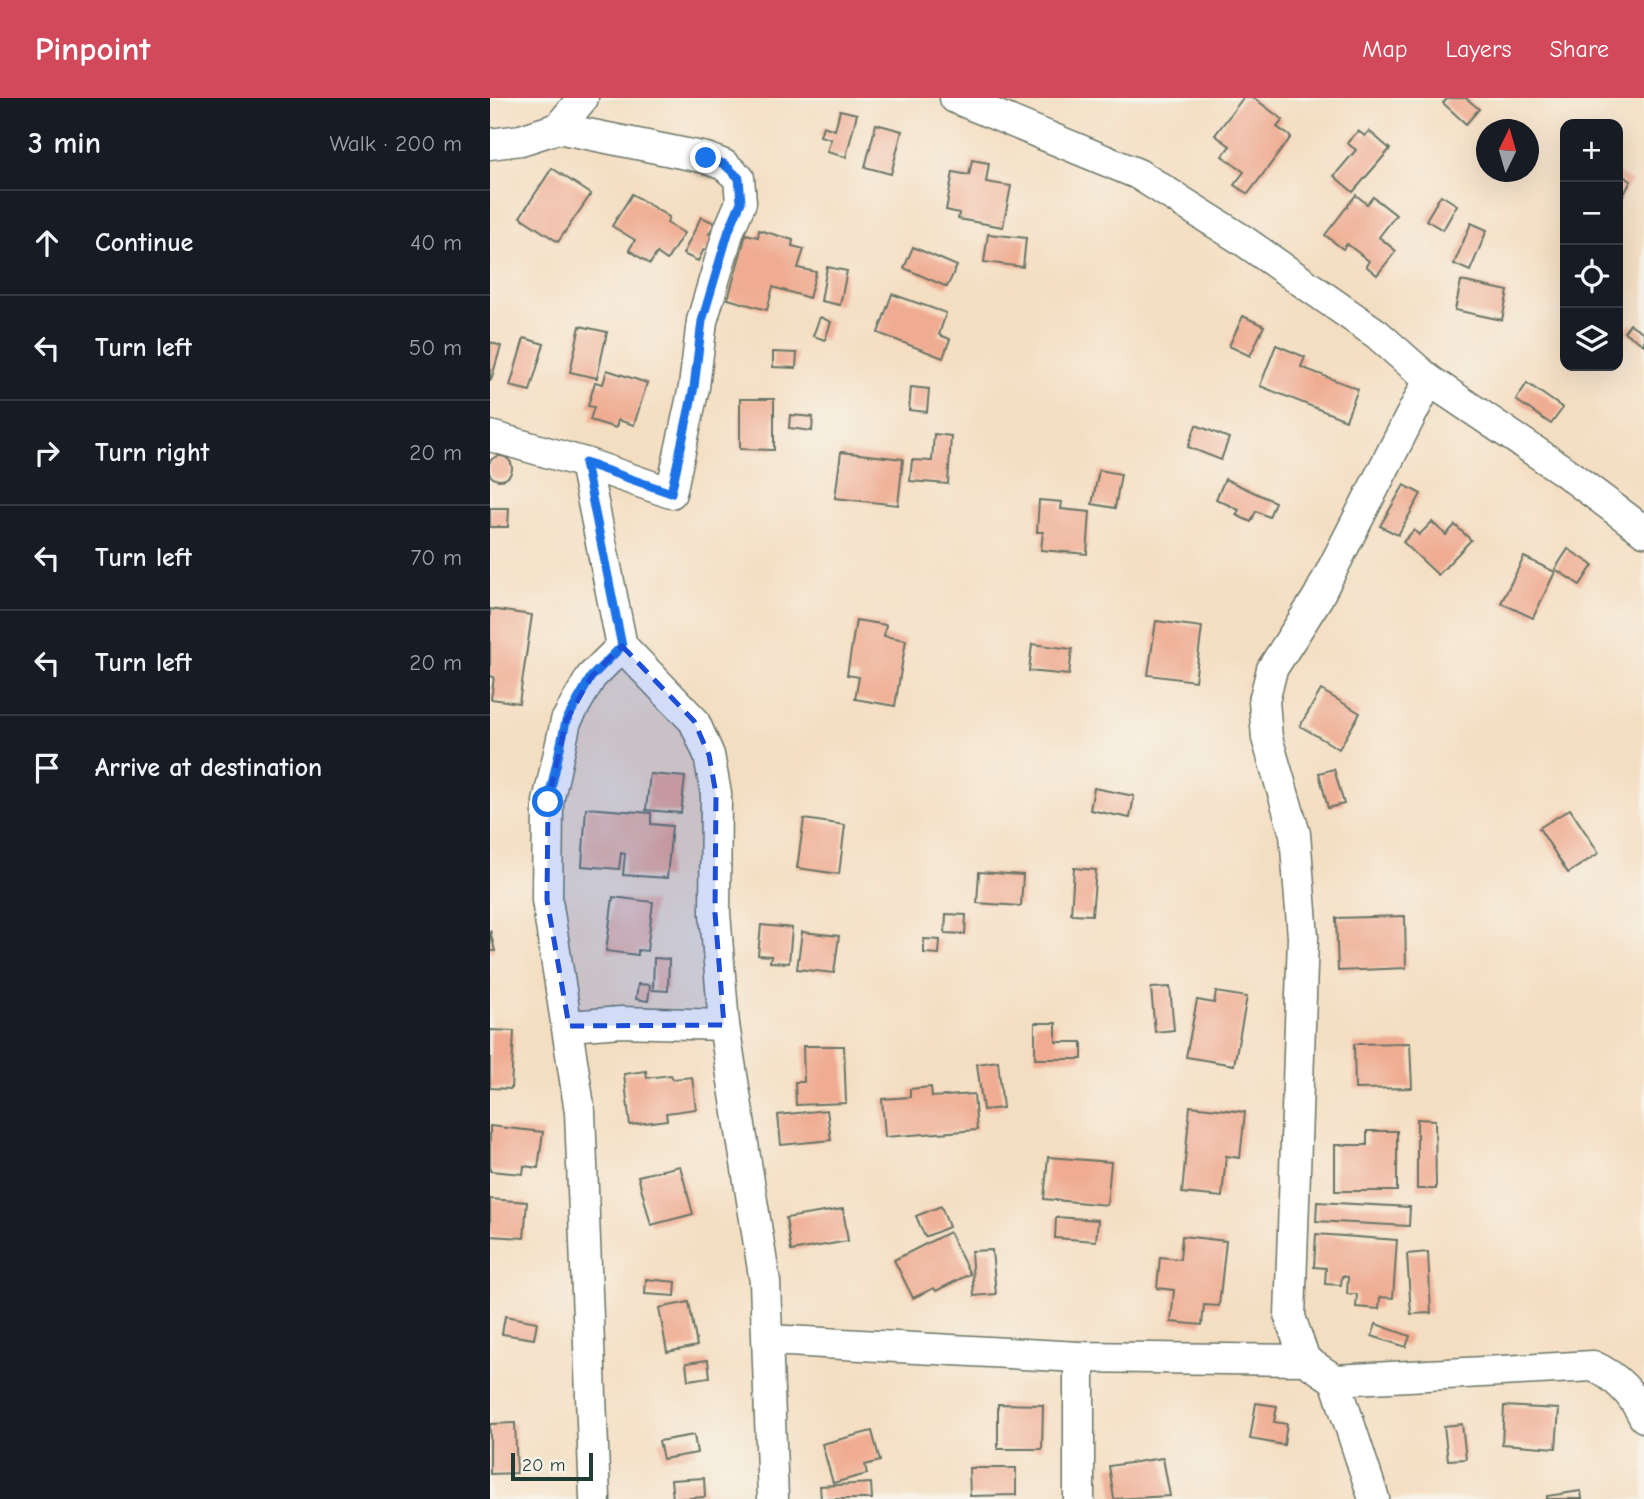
<!DOCTYPE html>
<meta charset="utf-8">
<style>
:root{--surface:#171b24;--page:#20242c;--text:#f1f3f6;--muted:#9ea1a6;--line:#363941;--accent:#d1495b}
body{margin:0;font-family:"Comic Neue",sans-serif;background:var(--page);color:var(--text)}
.controls{position:absolute;right:21px;top:21px;display:grid;overflow:hidden;border-radius:14px;box-shadow:0 7px 28px #0002}
.controls button{width:63px;height:63px;display:grid;place-items:center;padding:0;border:0;border-bottom:2px solid var(--line);background:var(--surface);color:var(--text);font:35px sans-serif}
.compass{position:absolute;left:986px;top:21px;width:63px;height:63px;border-radius:50%;background:var(--surface);box-shadow:0 7px 28px #0002;rotate:5deg}
.scale{position:absolute;left:21px;bottom:18px;width:82px;box-sizing:border-box;padding-left:7px;border:4px solid #1f3d34;border-top:0;font-size:19px;line-height:24px;white-space:nowrap;color:#1f3d34;-webkit-text-stroke:5px #f7f3e8;paint-order:stroke}
.stop{position:absolute;width:21px;height:21px;margin:-16px;border:5px solid #1a73e8;border-radius:50%;background:#fff}
.stop.end{background:#1a73e8;border-color:#fff;box-shadow:0 2px 7px #0008}
.list{margin:0;padding:0;list-style:none}
h2{display:flex;justify-content:space-between;align-items:center;height:91px;margin:0;padding:0 28px;font-size:30px}
h2 small{font-size:23px;font-weight:400;color:var(--muted)}
.list li{display:grid;grid-template-columns:46px 1fr auto;gap:21px;align-items:center;box-sizing:border-box;height:105px;padding:0 28px;border-top:2px solid var(--line)}
.list b{display:block;font-size:26px;white-space:nowrap}
.list em{font-size:23px;font-style:normal;color:var(--muted)}
.icon{flex:none;width:38px;height:38px;fill:none;stroke:currentColor;stroke-width:2;stroke-linecap:round;stroke-linejoin:round}
.map{position:relative;flex:none;width:1154px;height:1401px;overflow:hidden}
header{display:flex;align-items:center;gap:42px;box-sizing:border-box;height:98px;padding:0 35px;background:var(--accent);color:#fff}
header strong{font-size:33px}
nav{display:flex;gap:38px;margin-inline-start:auto;font-size:24px}
main{display:flex}
aside{flex:1;background:var(--surface)}
.map>svg:first-child{display:block}
.building{fill:#efac92}
.lines{fill:none;stroke-linecap:round;stroke-linejoin:round}
.minor-casing{stroke:#6a7566;stroke-width:33}
.minor{stroke:#fff;stroke-width:30}
.route{stroke:#1a73e8;stroke-width:9}
.marked{fill:#1d4ed8;fill-opacity:0.2;stroke:#1d4ed8;stroke-width:5;stroke-dasharray:14 9;stroke-linejoin:round}
</style>
<header>
<strong>Pinpoint</strong>
<nav><a>Map</a><a>Layers</a><a>Share</a></nav>
</header>
<main>
<aside>
<h2>3 min<small>Walk · 200 m</small></h2>
<ul class="list">
<li><svg class="icon" aria-label="ahead" viewBox="0 0 24 24"><path d="M12 20V5M6 11l6-6 6 6"/></svg><div><b>Continue</b></div><em>40 m</em></li>
<li><svg class="icon" aria-label="left" viewBox="0 0 24 24"><path d="M17 20v-9H6M10 6l-5 5 5 5"/></svg><div><b>Turn left</b></div><em>50 m</em></li>
<li><svg class="icon" aria-label="right" viewBox="0 0 24 24"><path d="M7 20v-9h11M14 6l5 5-5 5"/></svg><div><b>Turn right</b></div><em>20 m</em></li>
<li><svg class="icon" aria-label="left" viewBox="0 0 24 24"><path d="M17 20v-9H6M10 6l-5 5 5 5"/></svg><div><b>Turn left</b></div><em>70 m</em></li>
<li><svg class="icon" aria-label="left" viewBox="0 0 24 24"><path d="M17 20v-9H6M10 6l-5 5 5 5"/></svg><div><b>Turn left</b></div><em>20 m</em></li>
<li><svg class="icon" aria-label="arrive" viewBox="0 0 24 24"><path d="M6 21V4h12l-3 4 3 4H6"/></svg><div><b>Arrive at destination</b></div></li>
</ul>
</aside>
<div class="map">
<svg width="1154" height="1401" viewBox="0 0 1154 1401">
<rect width="100%" height="100%" fill="#f7f3e8"/>
<filter id="ink" filterUnits="userSpaceOnUse"><feTurbulence type="fractalNoise" baseFrequency=".0143" numOctaves="2"/><feDisplacementMap in="SourceGraphic" scale="14" xChannelSelector="R" yChannelSelector="G"/><feConvolveMatrix kernelMatrix="1 2 1 2 8 2 1 2 1" color-interpolation-filters="sRGB"/></filter>
<filter id="wash" filterUnits="userSpaceOnUse"><feTurbulence type="fractalNoise" baseFrequency=".00686" numOctaves="4" result="noise"/><feDisplacementMap in="SourceGraphic" scale="28" xChannelSelector="R" yChannelSelector="G"/><feGaussianBlur stdDeviation="1.57" result="paint"/><feColorMatrix in="noise" values="0 0 0 0 0 0 0 0 0 0 0 0 0 0 0 0 0 1.4 0 .05"/><feComposite in="paint" operator="in"/></filter>
<g filter="url(#wash)">
<rect width="100%" height="100%" fill="#f4dec2"/>
<g id="blocks">
<g class="building">
<path d="M753,0h11l29,22 -6,7 14,10 -43,57 -14,-9 10,-13 -22,-16 8,-10 -15,-11z"/>
<path d="M958,0h18l13,11 -13,15 -23,-21z"/>
<path d="M350,12l17,4 -11,43 -19,-5 4,-13 -11,-3 3,-10 12,4z"/>
<path d="M386,26l26,7 -11,43 -26,-7z"/>
<path d="M868,33l7,5 4,-5 21,18 -37,43 -19,-16 22,-26 -9,-7z"/>
<path d="M482,62l17,3 -3,19 25,4 -8,41 -45,-8 1,-6 -13,-3 7,-38 16,3z"/>
<path d="M62,70l39,26 -33,48 -38,-25z"/>
<path d="M1128,75l13,8 -13,24z"/>
<path d="M142,96l37,23 -2,6 17,10 -17,27 -10,-7 -7,11 -21,-14 6,-10 -23,-14z"/>
<path d="M866,97l11,9 6,-7 23,18 -17,22 17,14 -19,24 -11,-9 3,-5 -22,-17 -4,5 -18,-14z"/>
<path d="M951,97l16,10 -14,25 -17,-10z"/>
<path d="M211,119l14,6 -6,11 7,3 -7,14 -5,-2 -6,12 -15,-7z"/>
<path d="M981,125l16,7 -17,41 -16,-7z"/>
<path d="M269,132l34,10 -1,6 12,3 -6,19 18,4 -7,26 -36,-11 -6,23 -39,-11 18,-65 12,3z"/>
<path d="M498,136l38,4 -3,29 -39,-5z"/>
<path d="M423,149l44,19 -10,21 -43,-19z"/>
<path d="M337,169l20,4 -7,34 -19,-4z"/>
<path d="M971,183l47,10 -6,29 -47,-10z"/>
<path d="M402,196l54,19 -7,22 11,4 -7,19 -65,-25z"/>
<path d="M753,218l21,10 -14,30 -21,-10z"/>
<path d="M330,219l11,5 -6,18 -12,-4z"/>
<path d="M1140,226l14,9v12l-20,-13z"/>
<path d="M90,228l27,6 -10,46 -27,-6z"/>
<path d="M34,240l20,6 -14,47 -20,-5z"/>
<path d="M0,244l11,4 -10,34h-1z"/>
<path d="M786,247l29,12 -4,10 57,22 -12,31 -86,-34z"/>
<path d="M283,254l24,1 -1,15 -23,-1z"/>
<path d="M117,272l40,13 -13,42 -16,-5 -2,8 -26,-8 4,-13 -6,-1 7,-24 8,2z"/>
<path d="M1037,285l36,25 -12,16 -35,-24z"/>
<path d="M421,289l18,2 -2,23 -18,-2z"/>
<path d="M250,301h34v51l-34,-1z"/>
<path d="M300,317l23,2 -1,14 -23,-3z"/>
<path d="M706,327l33,13 -8,22 -33,-13z"/>
<path d="M444,336l17,2 -3,48 -38,-3 2,-21 20,1z"/>
<path d="M351,354l62,7 -5,46 -63,-7z"/>
<circle cx="10" cy="370" r="12"/>
<path d="M609,372l22,4 -6,34 -23,-4z"/>
<path d="M735,381l50,23 -6,15 -13,-6 -5,11 -15,-7 3,-5 -23,-11z"/>
<path d="M914,387l17,9 -23,41 -18,-9z"/>
<path d="M549,402l23,2 -1,7 29,3 -3,42 -46,-4 2,-18h-6z"/>
<path d="M0,410h19l-1,19h-18z"/>
<path d="M942,424l14,13 9,-10 16,15 -33,35 -35,-33 11,-12 5,5z"/>
<path d="M1078,451l25,16 -13,20 -25,-16z"/>
<path d="M1034,459l31,15 -22,46 -32,-15z"/>
<path d="M0,511l42,6 -13,88 -28,-4 3,-22 -4,-1z"/>
<path d="M366,522l30,5 -2,11 22,4 -11,66 -40,-7 4,-22 -12,-2z"/>
<path d="M666,523l46,6 -7,54 -47,-6z"/>
<path d="M542,546l40,5 -3,26 -40,-4z"/>
<path d="M831,592l39,23 -21,36 -39,-23z"/>
<path d="M844,671l10,35 -16,4 -9,-35z"/>
<path d="M160,676l35,3 -4,36 -35,-3z"/>
<path d="M604,690l40,8 -4,22 -40,-8z"/>
<path d="M96,710l65,5v11l21,2 -5,52 -44,-3 2,-21 -4,-1 -2,16 -37,-3z"/>
<path d="M1080,711l29,44 -31,20 -29,-45z"/>
<path d="M314,721l41,6 -6,49 -42,-6z"/>
<path d="M584,770l22,2 -4,45 -21,-1z"/>
<path d="M489,774l44,3 -2,31 -44,-3z"/>
<path d="M123,799l40,5 -6,49 -9,-1v5l-32,-4z"/>
<path d="M456,816l20,1 -1,19 -20,-1z"/>
<path d="M915,818l1,52 -68,3 -2,-53z"/>
<path d="M271,827l31,3 -3,35 -19,-1 1,-6 -13,-1z"/>
<path d="M0,832l5,21h-5z"/>
<path d="M312,834l37,4 -5,37 -37,-4z"/>
<path d="M434,841l16,1 -1,14 -15,-1z"/>
<path d="M164,860l15,1 -1,32 -15,-1z"/>
<path d="M148,886l12,1 -2,16 -12,-2z"/>
<path d="M680,889l4,43 -19,2 -4,-44z"/>
<path d="M726,894l31,5 -13,68 -48,-8 11,-57 17,3z"/>
<path d="M545,925h21v19h26v17h-47z"/>
<path d="M0,932l24,1 -3,58 -21,-1z"/>
<path d="M920,945l2,45 -57,1 -1,-45z"/>
<path d="M313,948h41l2,57 -50,2 -1,-23h9z"/>
<path d="M508,963l5,47 -20,2 -6,-46z"/>
<path d="M156,973l1,7 24,-3 2,4 19,-2 4,32 -30,4 1,7 -37,5 -6,-51z"/>
<path d="M441,989l1,10 42,-3 3,36 -92,7 -3,-38 28,-2v-8z"/>
<path d="M700,1008l55,6 -5,46 -14,-2 -4,41 -40,-4z"/>
<path d="M337,1012l4,30 -50,5 -3,-30z"/>
<path d="M927,1021l18,1 1,69h-19z"/>
<path d="M0,1028l53,6 -5,36 -14,-2 -1,8 -33,-3z"/>
<path d="M877,1033h30v60h-62v-46h32z"/>
<path d="M558,1059l63,5 -4,43 -63,-6z"/>
<path d="M190,1068l13,48 -42,11 -13,-49z"/>
<path d="M0,1101l37,3 -3,36 -34,-2z"/>
<path d="M827,1104l93,5 -1,19 -93,-5z"/>
<path d="M451,1108l8,21 -24,10 -9,-21z"/>
<path d="M353,1111l5,32 -57,10 -5,-33z"/>
<path d="M566,1119l42,3 -2,21 -41,-3z"/>
<path d="M459,1134l21,42 -34,17 -2,-3 -21,10 -19,-38z"/>
<path d="M826,1136l81,6 -4,58 -13,-1 -1,12 -23,-2 1,-13h-10l1,-17 -6,-1 -1,9 -16,-1 1,-16 -12,-1z"/>
<path d="M692,1138l44,5 -7,65 -15,-1 -2,20 -31,-3 3,-32 -17,-2 3,-31 20,2z"/>
<path d="M502,1152l4,44 -22,2 -3,-45z"/>
<path d="M938,1154l3,61 -20,1 -4,-60z"/>
<path d="M156,1181l30,3 -1,14 -30,-2z"/>
<path d="M199,1204l8,44 -30,6 -8,-44z"/>
<path d="M15,1218l32,6 -3,17 -32,-5z"/>
<path d="M886,1226l34,12 -4,11 -34,-11z"/>
<path d="M218,1262l2,17 -22,3 -2,-17z"/>
<path d="M766,1305l21,3 -3,16 13,2 -3,21 -34,-6z"/>
<path d="M508,1306l45,1 -1,44h-44z"/>
<path d="M1014,1308l55,3 -3,39 -54,-4z"/>
<path d="M25,1325l2,50 -27,1v-50z"/>
<path d="M972,1326l4,35 -18,1 -4,-34z"/>
<path d="M382,1333l8,30 -15,4 2,9 -34,9 -11,-39z"/>
<path d="M204,1337l3,18 -34,6 -4,-18z"/>
<path d="M673,1360l7,38 -56,3 -5,-33z"/>
<path d="M479,1370h47v27l-46,1z"/>
<path d="M214,1380l1,19 -32,2 -2,-19z"/>
<path d="M381,1385l1,16h-51l-1,-13z"/>
<path d="M1091,1393l1,8h-35v-3z"/>
</g>
</g>
</g>
<g filter="url(#ink)">
<use href="#blocks" fill-opacity="0" stroke="#6a7566" stroke-width="2"/>
<g class="lines">
<defs>
<g id="minor">
<path d="M465,0l183,76 106,67 133,93 52,46 135,91 80,60"/>
<path d="M68,30l148,30 18,7 15,13 2,24 -12,28 -27,91 -8,66 -23,106 -86,-30"/>
<path d="M0,46l31,-4 37,-12 25,-30"/>
<path d="M0,338l95,27 37,183 72,75 15,34 7,39 -1,119 9,112 41,257 8,217"/>
<path d="M79,928l52,-4 103,3"/>
<path d="M279,1242l310,17 226,3 30,20 258,-14c24,11 39,27 51,51"/>
<path d="M815,1262l-15,-43 13,-380 -8,-103 -28,-96 -3,-37 8,-32 46,-72 111,-217"/>
<path d="M845,1282l39,119"/>
<path d="M105,1401l-15,-387 -33,-212 1,-98 18,-81 25,-44 31,-31"/>
<path d="M589,1401v-142"/>
</g>
</defs>
<use href="#minor" class="minor-casing"/>
<use href="#minor" class="minor"/>
</g>
</g>
<g class="lines" filter="url(#ink)">
<path class="route" d="M58,704l18,-81 25,-44 31,-31 -37,-183 86,30 23,-106 8,-66 27,-91 12,-28 -2,-24 -15,-14 -18,-6"/>
</g>
<path class="marked" d="M132,548l72,75 15,34 7,39 -1,119 9,112 -155,1 -22,-126 1,-98 18,-81 25,-44z"/>
</svg>
<div class="controls">
<button>+</button>
<button>−</button>
<button><svg class="icon" aria-label="locate" viewBox="0 0 24 24"><circle cx="12" cy="12" r="6"/><path d="M12 2v4M12 18v4M2 12h4M18 12h4"/></svg></button>
<button><svg class="icon" aria-label="layers" viewBox="0 0 24 24"><path d="M12 4l9 5-9 5-9-5zM3 14l9 5 9-5"/></svg></button>
</div>
<svg class="compass" viewBox="-18 -18 36 36"><path d="M0-13l5 13h-10z" fill="#e53935"/><path d="M0 13l5-13h-10z" fill="#9ea1a6"/></svg>
<div class="scale">20 m</div>
<div class="stop" style="left:58px;top:704px"></div>
<div class="stop end" style="left:216px;top:60px"></div>
</div>
</main>
